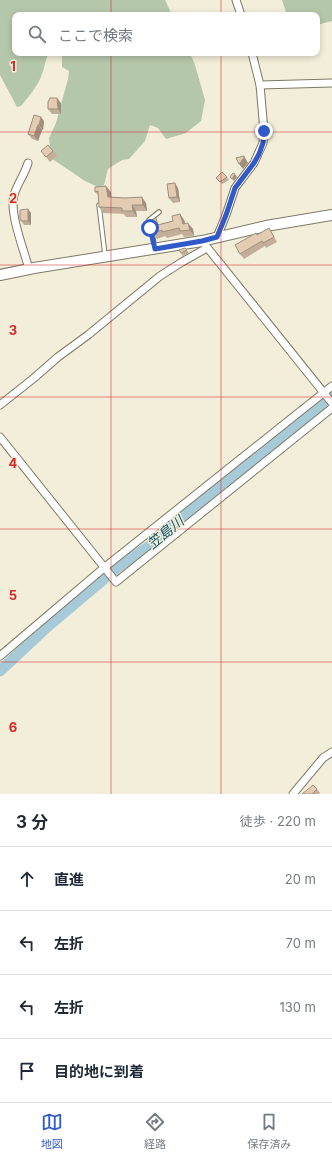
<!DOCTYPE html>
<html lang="ja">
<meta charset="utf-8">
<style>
:root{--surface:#fff;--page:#f2f2f3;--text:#1f2937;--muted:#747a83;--line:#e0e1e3;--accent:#3059c9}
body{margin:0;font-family:Inter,"Noto Sans JP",sans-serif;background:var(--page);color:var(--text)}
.stop{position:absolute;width:12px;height:12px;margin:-9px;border:3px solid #3059c9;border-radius:50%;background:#fff}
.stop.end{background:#3059c9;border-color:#fff;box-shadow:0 1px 4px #0008}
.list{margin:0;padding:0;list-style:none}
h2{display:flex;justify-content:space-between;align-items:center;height:52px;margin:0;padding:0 16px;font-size:17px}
h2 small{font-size:13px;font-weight:400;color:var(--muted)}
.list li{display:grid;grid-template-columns:26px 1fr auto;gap:12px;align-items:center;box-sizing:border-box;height:64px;padding:0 16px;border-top:1px solid var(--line)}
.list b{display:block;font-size:15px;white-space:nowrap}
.list em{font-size:13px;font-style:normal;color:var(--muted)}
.icon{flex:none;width:22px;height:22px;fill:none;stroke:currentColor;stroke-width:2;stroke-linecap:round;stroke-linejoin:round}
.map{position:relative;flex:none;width:332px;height:794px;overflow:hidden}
.search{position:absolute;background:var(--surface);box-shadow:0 2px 6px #0003;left:12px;right:12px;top:12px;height:44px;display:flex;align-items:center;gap:10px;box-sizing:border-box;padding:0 14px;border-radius:8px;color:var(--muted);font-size:15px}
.sheet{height:308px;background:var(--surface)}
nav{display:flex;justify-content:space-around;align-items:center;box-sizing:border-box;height:56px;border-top:1px solid var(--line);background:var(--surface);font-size:11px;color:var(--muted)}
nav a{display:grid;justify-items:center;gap:2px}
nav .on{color:var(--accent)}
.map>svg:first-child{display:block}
.forest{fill:#b5c7ab}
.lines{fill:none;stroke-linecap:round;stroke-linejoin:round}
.river{stroke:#a6cad8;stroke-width:11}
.lane-casing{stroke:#7e7966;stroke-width:5.5}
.street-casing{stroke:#7e7966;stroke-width:9}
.secondary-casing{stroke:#7e7966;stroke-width:12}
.lane{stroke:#fff;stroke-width:3.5}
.street{stroke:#fff;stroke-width:7}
.secondary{stroke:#fff;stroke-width:10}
.wall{fill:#c3af99}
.shaded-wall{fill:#9f8f7d}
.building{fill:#e3ccb2;stroke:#9f8f7d}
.route{stroke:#3059c9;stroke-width:5}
.grid{fill:none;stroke:#d62828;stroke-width:1;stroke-opacity:0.55}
.labels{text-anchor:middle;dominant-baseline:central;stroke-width:3;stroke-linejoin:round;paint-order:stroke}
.water-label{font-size:14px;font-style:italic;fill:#095267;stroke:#f3eed9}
.grid-label{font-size:13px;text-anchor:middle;font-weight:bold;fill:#d62828;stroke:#f3eed9;stroke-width:3;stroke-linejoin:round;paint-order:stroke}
</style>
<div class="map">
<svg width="332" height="794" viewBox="0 0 332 794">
<rect width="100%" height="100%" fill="#f3eed9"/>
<g class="forest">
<path d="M0,0h165l7,15h-157v38h34c-4,7 -4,14 -7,21 -4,12 -13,22 -21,32l-4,1 -17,-32z"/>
<path d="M282,0h50v21l-15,4v-10h-30z"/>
<path d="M62,53h128l5,12 10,35 -4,21 -15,12 -20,6 -8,-11 -8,-3 -5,16 -16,18 -7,1 -14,9 -4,16 -6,2 -13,-6 -34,-23 -2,-20 7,-15 12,-44 1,-8 -7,-4z"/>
</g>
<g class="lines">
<path class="river" d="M0,671l47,-44 71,-60 36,-24 38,-34 31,-26 10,-6 10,-9 37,-30 19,-13 33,-31"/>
<defs>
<g id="lane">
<path d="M99,205l6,50"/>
<path d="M155,248l-6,-28 10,-8"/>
</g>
<g id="street">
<path d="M236,0l5,15"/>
<path d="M260,85l72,-2"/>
<path d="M28,163c-3,11 -11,21 -14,32 -5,18 10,55 15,74"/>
<path d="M217,237l9,-22 9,-27 19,-25 9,-20 1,-12 -4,-46 -8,-32"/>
<path d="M206,246l126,157"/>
<path d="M0,405l34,-27 24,-21 30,-22 72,-59 22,-14 25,-14"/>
<path d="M0,437l116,145 216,-174"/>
<path d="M0,656l105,-89 227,-181"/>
<path d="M293,794l30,-36 9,-6"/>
</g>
<path id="secondary" d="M0,275l34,-7 168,-27 64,-15 66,-11"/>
</defs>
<use href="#lane" class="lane-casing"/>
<use href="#street" class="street-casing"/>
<use href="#secondary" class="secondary-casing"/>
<use href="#lane" class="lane"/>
<use href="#street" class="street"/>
<use href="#secondary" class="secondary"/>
</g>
<g class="wall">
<path d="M61,103v11h-9l-4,-5z"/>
<path d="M34,115l10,6 -1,9h-1l-4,11 -6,-2 -4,-5z"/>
<path d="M41,151h12l4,5 -7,6z"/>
<path d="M227,177l2,3 -7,4 -6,-6z"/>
<path d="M95,187l16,5v6l35,5 1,8h-11l1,6h-11l-2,-3 -21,-1 -4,-6v-11l-4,-4z"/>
<path d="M178,188l2,14 -7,1 -4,-5z"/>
<path d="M31,213v12h-7l-4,-6z"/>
<path d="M180,214l4,6 1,3 8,6 1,7 -10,1 -2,-3 -15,4 -2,-2 -8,3 -4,-6 7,-9 13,-3z"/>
<path d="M269,228l8,14 -11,6 -1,-2 -21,13 -4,-5 17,-19z"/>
<path d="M185,248l4,5 -6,3 -4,-6z"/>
<path d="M317,789l3,4 -1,1h-17z"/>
</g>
<g class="shaded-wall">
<path d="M57,98l4,5v11l-3,-5z"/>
<path d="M41,117l3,4 -1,9 -4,-5z"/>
<path d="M38,125l4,5 -4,11 -4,-5z"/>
<path d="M244,156l4,7 -5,6 -4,-5z"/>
<path d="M235,174l2,3 -3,4 -2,-2z"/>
<path d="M175,183l3,5 2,14 -3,-5z"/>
<path d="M106,186l5,6 1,11 -4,-6z"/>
<path d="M142,197l4,6 1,8 -4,-6z"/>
<path d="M132,205l4,6 1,6 -4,-6z"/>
<path d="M28,209l3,4v12l-3,-4z"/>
<path d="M180,214l4,6 3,10 -4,-6z"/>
<path d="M188,223l5,6 1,7 -4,-6z"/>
</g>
<g class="building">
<path d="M50,98h7l1,11h-10v-7z"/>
<path d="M34,115l7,2 -2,8h-1l-4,11 -6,-2z"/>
<path d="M48,145l5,6 -7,6 -5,-6z"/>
<path d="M244,156v2l-5,6 -3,-6z"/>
<path d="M222,172l5,5 -7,5 -4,-4z"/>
<path d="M233,173l2,1 -3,5 -2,-2z"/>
<path d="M175,183l2,14 -8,1 -2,-14z"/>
<path d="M106,186l2,11 17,1 17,-1 1,8h-11l1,6h-11v-3l-23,-1 -1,-16 -3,1v-5z"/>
<path d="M28,209v12h-7v-2h-1v-9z"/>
<path d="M180,214l3,10 5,-1 2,7 -10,1 -1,-3 -17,4v-2l-9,3 -4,-12 7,-3 2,7 15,-4 -1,-5z"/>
<path d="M269,228l5,9 -11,6 -1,-2 -22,13 -5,-9 21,-12 1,2z"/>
<path d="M185,248l2,2 -6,3 -2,-3z"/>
<path d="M313,785l4,4 -5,5h-10z"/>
</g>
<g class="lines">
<path class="route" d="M150,228l5,21 47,-8 15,-4 9,-22 9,-27 19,-25 5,-9 4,-11 1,-12"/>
</g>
<path class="grid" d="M111,0v15M221,0v15M111,53v741M221,53v741M0,132h332M0,265h332M0,397h332M0,529h332M0,662h332"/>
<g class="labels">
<g class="water-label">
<text transform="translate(165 532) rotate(-39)">笠島川</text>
</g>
</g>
<g class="grid-label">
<text x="13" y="71">1</text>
<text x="13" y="203">2</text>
<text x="13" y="335">3</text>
<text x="13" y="468">4</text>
<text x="13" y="600">5</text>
<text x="13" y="732">6</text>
</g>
</svg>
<div class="stop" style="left:150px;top:228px"></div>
<div class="stop end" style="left:264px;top:131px"></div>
<div class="search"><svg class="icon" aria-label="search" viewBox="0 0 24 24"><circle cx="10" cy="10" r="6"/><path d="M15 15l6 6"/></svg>ここで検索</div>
</div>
<section class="sheet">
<h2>3 分<small>徒歩 · 220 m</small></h2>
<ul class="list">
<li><svg class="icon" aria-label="ahead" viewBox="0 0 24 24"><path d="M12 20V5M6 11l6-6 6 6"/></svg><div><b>直進</b></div><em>20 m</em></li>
<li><svg class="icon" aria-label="left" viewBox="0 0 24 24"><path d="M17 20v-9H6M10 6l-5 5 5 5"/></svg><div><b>左折</b></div><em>70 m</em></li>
<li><svg class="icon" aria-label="left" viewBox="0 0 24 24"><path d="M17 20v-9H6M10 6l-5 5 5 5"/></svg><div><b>左折</b></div><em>130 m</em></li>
<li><svg class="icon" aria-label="arrive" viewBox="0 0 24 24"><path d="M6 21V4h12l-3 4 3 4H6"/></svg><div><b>目的地に到着</b></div></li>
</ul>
</section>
<nav>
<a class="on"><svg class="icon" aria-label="map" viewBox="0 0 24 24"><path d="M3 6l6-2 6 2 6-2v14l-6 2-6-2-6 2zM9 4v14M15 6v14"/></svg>地図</a>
<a><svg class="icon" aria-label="directions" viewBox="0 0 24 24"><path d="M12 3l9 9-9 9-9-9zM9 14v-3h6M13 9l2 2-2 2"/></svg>経路</a>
<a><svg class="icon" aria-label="saved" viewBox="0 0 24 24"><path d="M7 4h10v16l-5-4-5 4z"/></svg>保存済み</a>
</nav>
